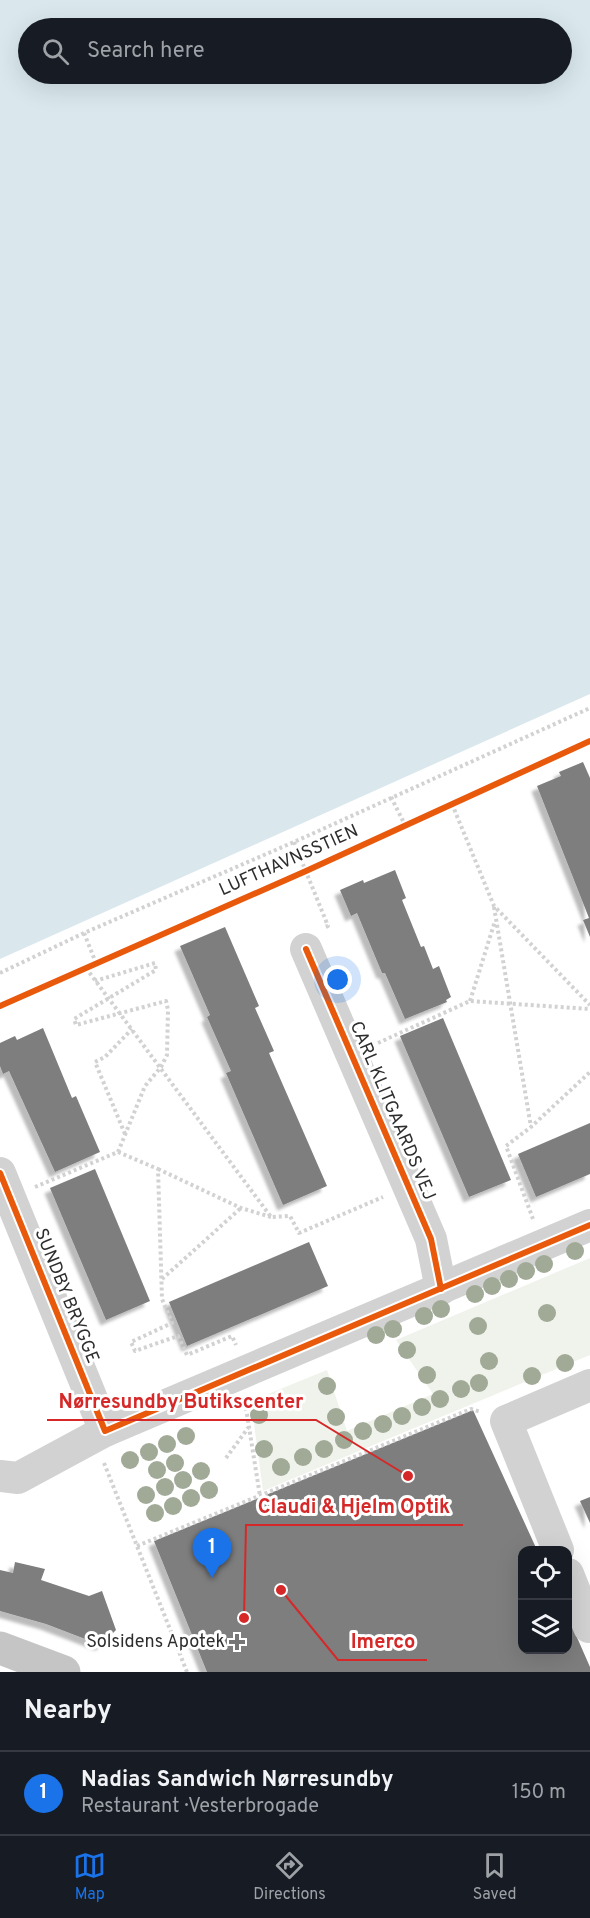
<!DOCTYPE html>
<meta charset="utf-8">
<style>
:root{--surface:#171b24;--page:#242831;--text:#f1f3f6;--muted:#9ea1a6;--line:#363941;--accent:#1a73e8}
body{margin:0;font-family:Overpass,sans-serif;background:var(--page);color:var(--text)}
.controls{position:absolute;right:18px;bottom:18px;display:grid;overflow:hidden;border-radius:12px;box-shadow:0 6px 24px #0002}
.controls button{width:54px;height:54px;display:grid;place-items:center;padding:0;border:0;border-bottom:2px solid var(--line);background:var(--surface);color:var(--text);font:30px sans-serif}
.you{position:absolute;left:338px;top:980px;width:21px;height:21px;margin:-15px;border:4px solid #fff;border-radius:50%;background:#1a73e8;box-shadow:0 0 0 9px #1a73e833}
.badge{display:grid;place-items:center;width:39px;height:39px;border-radius:50%;background:var(--accent);color:#fff;font-size:20px;font-weight:700}
.pin{position:absolute;translate:-50% -50px;filter:drop-shadow(0 2px 3px #0008)}
.pin::after{content:'';position:absolute;top:32px;width:21px;height:18px;background:inherit;clip-path:polygon(0 0,100% 0,50% 100%)}
.list{margin:0;padding:0;list-style:none}
h2{display:flex;justify-content:space-between;align-items:center;height:78px;margin:0;padding:0 24px;font-size:26px}
h2 small{font-size:20px;font-weight:400;color:var(--muted)}
.list li{display:grid;grid-template-columns:39px 1fr auto;gap:18px;align-items:center;box-sizing:border-box;height:84px;padding:0 24px;border-top:2px solid var(--line)}
.list b{display:block;font-size:22px;white-space:nowrap}
.list p{margin:0;font-size:20px;white-space:nowrap;color:var(--muted)}
.list em{font-size:20px;font-style:normal;color:var(--muted)}
.icon{flex:none;width:33px;height:33px;fill:none;stroke:currentColor;stroke-width:2;stroke-linecap:round;stroke-linejoin:round}
.map{position:relative;flex:none;width:590px;height:1672px;overflow:hidden}
.search{position:absolute;background:var(--surface);box-shadow:0 6px 24px #0002;left:18px;right:18px;top:18px;height:66px;display:flex;align-items:center;gap:15px;box-sizing:border-box;padding:0 21px;border-radius:33px;color:var(--muted);font-size:22px}
.sheet{height:162px;background:var(--surface)}
nav{display:flex;justify-content:space-around;align-items:center;box-sizing:border-box;height:84px;border-top:2px solid var(--line);background:var(--surface);font-size:16px;color:var(--muted)}
nav a{display:grid;justify-items:center;gap:3px}
nav .on{color:var(--accent)}
.map>svg:first-child{display:block}
.green{fill:#f0f3ec}
.water{fill:#dae8ee;fill-rule:evenodd}
.building{fill:#7e7e7e;filter:url(#shadow)}
.lines{fill:none;stroke-linecap:round;stroke-linejoin:round}
.path{stroke:#d2d2d2;stroke-width:4;stroke-dasharray:3 3;stroke-linecap:butt}
.minor{stroke:#d2d2d2;stroke-width:32}
.major{stroke:#c5c5c5;stroke-width:33}
.cycleway-casing{stroke:#fff;stroke-width:10}
.cycleway{stroke:#e8590c;stroke-width:6}
.tree{fill:#a1aa96}
.poi-dot{fill:#767676;stroke:#fff;stroke-width:2}
.labels{text-anchor:middle;dominant-baseline:central;stroke-width:6;stroke-linejoin:round;paint-order:stroke}
.street-label{font-size:18px;fill:#2d2d2d;stroke:#fff}
.poi-label{font-size:18px;fill:#2d2d2d;stroke:#fff;text-anchor:end}
.leader{fill:none;stroke:#d62828;stroke-width:2}
.callout-dot{fill:#d62828;stroke:#fff;stroke-width:2}
.callout-label{font-size:20px;text-anchor:middle;font-weight:bold;fill:#d62828;stroke:#fff;stroke-width:6;stroke-linejoin:round;paint-order:stroke}
</style>
<div class="map">
<svg width="590" height="1672" viewBox="0 0 590 1672">
<defs>
<filter id="shadow"><feDropShadow dx="-5.5" dy="5.5" stdDeviation="1.5" flood-color="#0004"/></filter>
</defs>
<rect width="100%" height="100%" fill="#fff"/>
<path class="green" d="M590,1258v97l-327,136 -12,-90 76,-31 20,61 86,-37 -37,-54z"/>
<path class="water" d="M0,0h590v694l-590,265zM28,28h534v46h-534z"/>
<g class="building">
<path d="M583,762l7,16v159l-7,-17 6,-2 -52,-132 24,-10 -2,-4z"/>
<path d="M395,870l11,28 -4,2 19,47 3,-1 9,23 6,-3 12,31 -5,3 1,2 -42,17 -20,-46h-3l-25,-60 -6,3 -11,-26 23,-10 1,3z"/>
<path d="M225,927l34,79 -4,2 19,43 -5,2 58,133 -44,19 -57,-132 5,-2 -24,-54 3,-2 -30,-69z"/>
<path d="M443,1018l68,162 -42,17 -69,-161z"/>
<path d="M43,1028l29,70 4,-2 24,56 -45,20 -46,-101 -6,3 -3,-8v-23l15,-7 2,4z"/>
<path d="M590,1123v51l-54,23 -18,-43z"/>
<path d="M95,1169l55,132 -44,19 -56,-132z"/>
<path d="M309,1242l19,44 -141,60 -18,-44z"/>
<path d="M473,1410l64,140h-15v100h46v-33l22,50v5h-383l-53,-131z"/>
<path d="M590,1497v26l-10,-22z"/>
<path d="M15,1562l30,7 -4,11 48,16 13,-5 14,39 -15,15 -55,-21 -46,-13v-41l13,3z"/>
</g>
<g class="lines">
<g class="path">
<path d="M391,797l14,28"/>
<path d="M452,804l42,102 96,99"/>
<path d="M294,842l34,84 -3,1"/>
<path d="M494,907l37,220"/>
<path d="M84,933l12,30"/>
<path d="M86,968l185,249 19,-1 9,17 84,-36"/>
<path d="M0,973l84,-40 210,-91 296,-134"/>
<path d="M470,1001l25,-80"/>
<path d="M378,1043l92,-42 120,8"/>
<path d="M125,1134l-30,-72 10,-5 27,-28"/>
<path d="M118,1152l40,17 4,130 10,24 -41,19 4,9 43,-15 9,19 45,-19 4,9"/>
<path d="M158,1169l83,39 30,9"/>
<path d="M35,1187l83,-35 27,-66 16,-19 6,-12 1,-45 -2,-9 -90,24 -2,-6 82,-49 -1,-7 -60,18"/>
<path d="M533,1219l-27,-73 25,-19 59,-55"/>
<path d="M162,1279l79,-71"/>
<path d="M245,1402l15,94"/>
<path d="M226,1458l22,-30"/>
<path d="M104,1463l83,209"/>
<path d="M137,1546l334,-137 10,3"/>
</g>
<g class="minor">
<path d="M306,949l125,290 10,50"/>
<path d="M0,1173l105,258"/>
<path d="M0,1476l18,2 87,-47 485,-206"/>
<path d="M558,1550l-52,-129 84,-36"/>
<path d="M568,1574l21,53"/>
</g>
<path class="major" d="M0,1648l64,24"/>
<defs>
<g id="cycleway">
<path d="M306,949l125,290 10,50"/>
<path d="M0,1006l306,-135 284,-130"/>
<path d="M0,1173l105,258 485,-206"/>
</g>
</defs>
<use href="#cycleway" class="cycleway-casing"/>
<use href="#cycleway" class="cycleway"/>
</g>
<g class="tree">
<circle cx="575" cy="1251" r="9"/>
<circle cx="544" cy="1264" r="9"/>
<circle cx="526" cy="1271" r="9"/>
<circle cx="509" cy="1279" r="9"/>
<circle cx="492" cy="1286" r="9"/>
<circle cx="475" cy="1294" r="9"/>
<circle cx="441" cy="1309" r="9"/>
<circle cx="547" cy="1313" r="9"/>
<circle cx="424" cy="1316" r="9"/>
<circle cx="478" cy="1326" r="9"/>
<circle cx="393" cy="1329" r="9"/>
<circle cx="376" cy="1335" r="9"/>
<circle cx="407" cy="1350" r="9"/>
<circle cx="489" cy="1361" r="9"/>
<circle cx="565" cy="1363" r="9"/>
<circle cx="427" cy="1375" r="9"/>
<circle cx="532" cy="1376" r="9"/>
<circle cx="479" cy="1383" r="9"/>
<circle cx="327" cy="1386" r="9"/>
<circle cx="461" cy="1389" r="9"/>
<circle cx="440" cy="1399" r="9"/>
<circle cx="422" cy="1407" r="9"/>
<circle cx="259" cy="1415" r="9"/>
<circle cx="402" cy="1416" r="9"/>
<circle cx="336" cy="1417" r="9"/>
<circle cx="383" cy="1424" r="9"/>
<circle cx="363" cy="1431" r="9"/>
<circle cx="186" cy="1436" r="9"/>
<circle cx="344" cy="1440" r="9"/>
<circle cx="167" cy="1444" r="9"/>
<circle cx="264" cy="1449" r="9"/>
<circle cx="324" cy="1449" r="9"/>
<circle cx="149" cy="1452" r="9"/>
<circle cx="303" cy="1457" r="9"/>
<circle cx="130" cy="1460" r="9"/>
<circle cx="175" cy="1463" r="9"/>
<circle cx="281" cy="1467" r="9"/>
<circle cx="157" cy="1470" r="9"/>
<circle cx="201" cy="1471" r="9"/>
<circle cx="183" cy="1480" r="9"/>
<circle cx="165" cy="1487" r="9"/>
<circle cx="209" cy="1490" r="9"/>
<circle cx="146" cy="1495" r="9"/>
<circle cx="191" cy="1498" r="9"/>
<circle cx="173" cy="1506" r="9"/>
<circle cx="155" cy="1513" r="9"/>
</g>
<path class="poi-dot" d="M234 1633h6v6h6v6h-6v6h-6v-6h-6v-6h6z"/>
<g class="labels">
<g class="street-label">
<text transform="translate(289 861) rotate(-24)">LUFTHAVNSSTIEN</text>
<text transform="translate(392 1111) rotate(67)">CARL KLITGAARDS VEJ</text>
<text transform="translate(66 1296) rotate(68)">SUNDBY BRYGGE</text>
</g>
<g class="poi-label">
<text x="225" y="1642">Solsidens Apotek</text>
</g>
</g>
<path class="leader" d="M408 1476L316 1420H47M244 1618L246 1525H463M281 1590L338 1660H427"/>
<g class="callout-dot">
<circle cx="408" cy="1476" r="6"/>
<circle cx="244" cy="1618" r="6"/>
<circle cx="281" cy="1590" r="6"/>
</g>
<g class="callout-label">
<text x="181" y="1408">Nørresundby Butikscenter</text>
<text x="354" y="1513">Claudi &amp; Hjelm Optik</text>
<text x="383" y="1648">Imerco</text>
</g>
</svg>
<div class="controls">
<button><svg class="icon" aria-label="locate" viewBox="0 0 24 24"><circle cx="12" cy="12" r="6"/><path d="M12 2v4M12 18v4M2 12h4M18 12h4"/></svg></button>
<button><svg class="icon" aria-label="layers" viewBox="0 0 24 24"><path d="M12 4l9 5-9 5-9-5zM3 14l9 5 9-5"/></svg></button>
</div>
<div class="you"></div>
<div class="pin badge" style="left:212px;top:1578px">1</div>
<div class="search"><svg class="icon" aria-label="search" viewBox="0 0 24 24"><circle cx="10" cy="10" r="6"/><path d="M15 15l6 6"/></svg>Search here</div>
</div>
<section class="sheet">
<h2>Nearby<small></small></h2>
<ul class="list">
<li><span class="badge">1</span><div><b>Nadias Sandwich Nørresundby</b><p>Restaurant · Vesterbrogade</p></div><em>150 m</em></li>
</ul>
</section>
<nav>
<a class="on"><svg class="icon" aria-label="map" viewBox="0 0 24 24"><path d="M3 6l6-2 6 2 6-2v14l-6 2-6-2-6 2zM9 4v14M15 6v14"/></svg>Map</a>
<a><svg class="icon" aria-label="directions" viewBox="0 0 24 24"><path d="M12 3l9 9-9 9-9-9zM9 14v-3h6M13 9l2 2-2 2"/></svg>Directions</a>
<a><svg class="icon" aria-label="saved" viewBox="0 0 24 24"><path d="M7 4h10v16l-5-4-5 4z"/></svg>Saved</a>
</nav>
